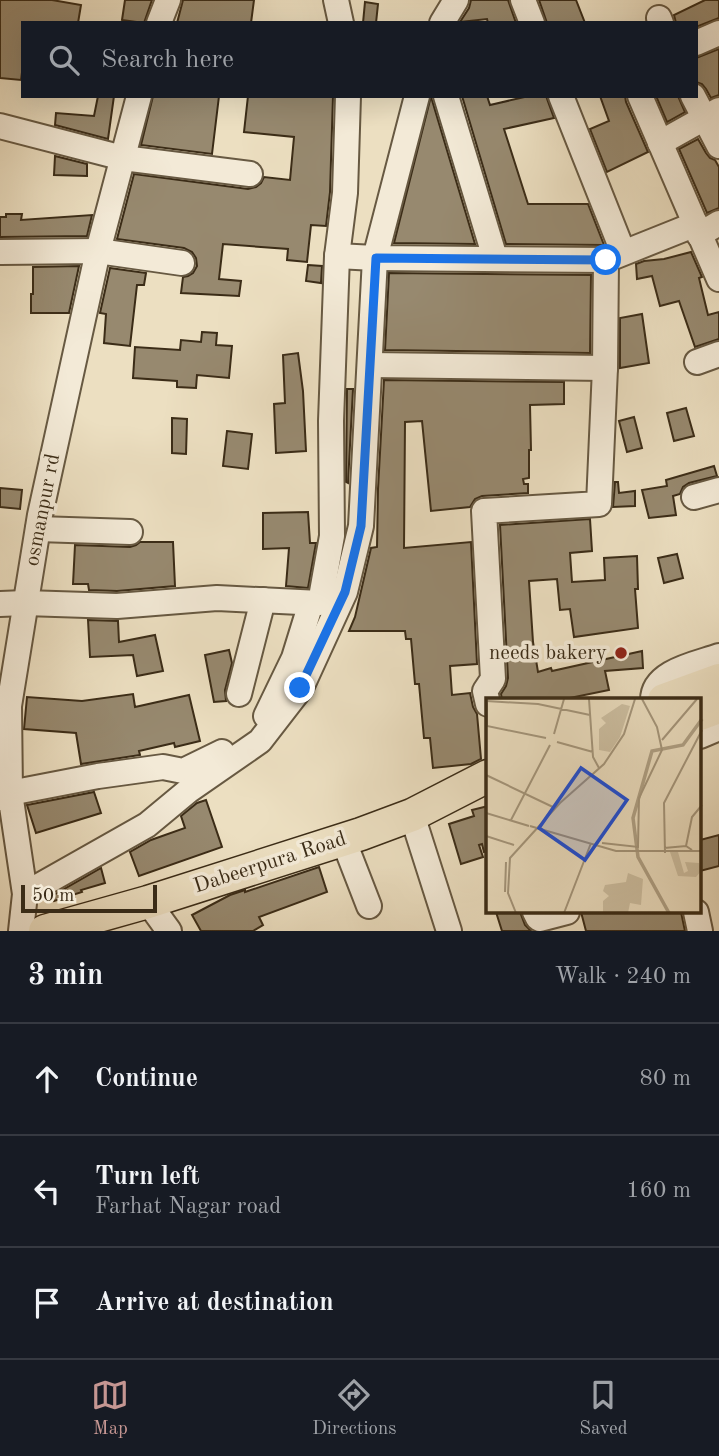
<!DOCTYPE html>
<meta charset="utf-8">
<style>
:root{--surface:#171b24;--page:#20242c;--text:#f1f3f6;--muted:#9ea1a6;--line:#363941;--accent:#c59692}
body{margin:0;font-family:"Old Standard TT",serif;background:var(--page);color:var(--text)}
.scale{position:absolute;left:21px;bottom:18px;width:136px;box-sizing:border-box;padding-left:7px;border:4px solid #3b2c17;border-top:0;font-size:19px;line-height:24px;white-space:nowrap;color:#3b2c17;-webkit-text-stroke:5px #f3ead7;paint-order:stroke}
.stop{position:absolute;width:21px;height:21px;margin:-16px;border:5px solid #1a73e8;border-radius:50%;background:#fff}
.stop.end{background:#1a73e8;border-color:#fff;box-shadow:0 2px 7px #0008}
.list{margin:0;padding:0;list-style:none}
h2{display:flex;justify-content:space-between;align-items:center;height:91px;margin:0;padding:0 28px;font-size:30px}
h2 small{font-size:23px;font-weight:400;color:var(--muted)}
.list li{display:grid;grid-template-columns:46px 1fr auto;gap:21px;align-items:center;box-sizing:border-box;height:112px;padding:0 28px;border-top:2px solid var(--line)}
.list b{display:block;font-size:26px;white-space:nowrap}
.list p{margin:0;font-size:23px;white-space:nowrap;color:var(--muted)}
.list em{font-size:23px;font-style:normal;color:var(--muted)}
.icon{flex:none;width:38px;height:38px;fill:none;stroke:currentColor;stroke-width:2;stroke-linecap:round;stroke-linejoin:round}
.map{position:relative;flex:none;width:719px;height:931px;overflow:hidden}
.search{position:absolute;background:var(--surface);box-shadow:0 7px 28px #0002;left:21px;right:21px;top:21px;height:77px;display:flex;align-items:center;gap:18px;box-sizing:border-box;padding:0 24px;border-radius:0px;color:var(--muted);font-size:26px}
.sheet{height:427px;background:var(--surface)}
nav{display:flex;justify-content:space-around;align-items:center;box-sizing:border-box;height:98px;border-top:2px solid var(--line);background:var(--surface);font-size:19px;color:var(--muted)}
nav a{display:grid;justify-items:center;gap:4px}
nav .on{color:var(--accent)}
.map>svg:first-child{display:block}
.building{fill:#97896f;stroke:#3b2c17;stroke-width:2}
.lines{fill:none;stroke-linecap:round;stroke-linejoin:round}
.minor-casing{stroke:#675942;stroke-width:28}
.major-casing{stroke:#3b2c17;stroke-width:35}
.minor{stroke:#f3ead7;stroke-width:24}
.major{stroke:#ecdfc1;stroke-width:32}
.route{stroke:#1a73e8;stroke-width:9}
.poi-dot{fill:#8f2418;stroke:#f3ead7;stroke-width:2.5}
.labels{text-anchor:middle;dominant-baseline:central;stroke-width:7;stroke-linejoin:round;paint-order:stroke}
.street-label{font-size:21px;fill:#3b2c17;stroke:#f3ead7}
.poi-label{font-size:21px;fill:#3b2c17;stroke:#f3ead7;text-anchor:end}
.inset-river{fill:none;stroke:#b0a287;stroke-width:3.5}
.inset-road{fill:none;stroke:#a5977d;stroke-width:2}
.view{fill:#1d4ed8;fill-opacity:0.15;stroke:#1d4ed8;stroke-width:3.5}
.inset-edge{fill:none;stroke:#3b2c17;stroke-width:3.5}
</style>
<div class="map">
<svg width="719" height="931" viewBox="0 0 719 931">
<rect width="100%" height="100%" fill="#ecdfc1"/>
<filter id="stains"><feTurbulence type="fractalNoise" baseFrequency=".00286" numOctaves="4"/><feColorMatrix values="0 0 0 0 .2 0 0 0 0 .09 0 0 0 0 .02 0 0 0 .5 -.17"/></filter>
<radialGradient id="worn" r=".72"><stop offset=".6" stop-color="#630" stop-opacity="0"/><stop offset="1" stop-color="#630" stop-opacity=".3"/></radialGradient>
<g class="building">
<path d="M0,0h52l29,5 -3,18h-55v41l-2,16 -21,-2z"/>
<path d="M125,0h27l-8,23 -22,-3z"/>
<path d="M183,0h71l-3,23h-74z"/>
<path d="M471,0h37l8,23h-28l-1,-4 -27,3 9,-14z"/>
<path d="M539,0h37l9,23h-38z"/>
<path d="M705,0h14v18l-23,9v-4h-20l-2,-8z"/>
<path d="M365,2l13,2 -2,19h-13z"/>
<path d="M719,49v46l-8,3 -5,-9 -4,-5 -6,-2v-24z"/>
<path d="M98,96h16l-6,43 -53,-14 1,-12 38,3z"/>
<path d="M153,96h66l-7,58 -71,-9z"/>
<path d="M248,96h85l-3,96 -4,34 -15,-1 -4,37 -20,-2 1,-11 -65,-5 -4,35 22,2 -2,15 -58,-3 2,-16 5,-1 5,-3 4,-7 -1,-8 -4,-6 -8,-4 -67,-9 17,-65 114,15 8,-2 5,-4 3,-6 26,3 4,-43 -50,-5z"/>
<path d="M431,96l1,4 43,144 -81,-1z"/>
<path d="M462,96h25l3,9 39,-9h17l8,22 -50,11 24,75h60l16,41 -98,-1z"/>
<path d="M600,96h25l1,6 22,50 -41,20 -17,-43 19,-8z"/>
<path d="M656,96h22l7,16 -18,10z"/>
<path d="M698,139l8,14 4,5 5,2 4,7v41l-12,5 -28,-64z"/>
<path d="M55,156l32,8v12l-33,-1z"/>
<path d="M6,214h16l-1,6 71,-5 -5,21 -87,1v-20h6z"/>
<path d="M691,252l11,25 -3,1 9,37 11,-3v27l-24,8 -16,-46 -19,5 -8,-30 -15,3 -1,-15 8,-3 20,-2z"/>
<path d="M308,265l14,1 -1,17 -15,-2z"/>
<path d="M79,266l-10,47h-38v-19h2v-27z"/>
<path d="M110,268l36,5 -2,12h-7l-7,61 -26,-3 2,-29 -6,-1z"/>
<path d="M389,273l202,2 -1,78 -205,-3z"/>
<path d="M642,314l7,49 -29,5v-50z"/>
<path d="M202,332l15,1 -1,12 16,1 -3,32 -32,-3 -1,13 -19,-1v-6l-44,-3 2,-31 45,3 1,-10 20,2z"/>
<path d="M298,353l5,38 3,60 -30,2 -2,-49 11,-1 -2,-48z"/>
<path d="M384,380l180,2v22l-34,1 1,45h-2v28l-6,1 1,5h4v9l-46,3 -7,3 -5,8 -39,4 -9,-90 -17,1 -1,126 67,-6 6,122 -27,2 2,29 18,-2 3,14 4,7 4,45 -10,5 -38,4 -3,-30h-6l-5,-54h-4l-4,-45h-5l-1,-8h-56l6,-14 16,-69 6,-1 1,-58z"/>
<path d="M347,389h6l-5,94 -2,-1z"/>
<path d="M686,408l8,28 -20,5 -7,-28z"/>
<path d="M634,417l8,31 -15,4 -8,-31z"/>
<path d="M172,418l15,1 -1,35 -14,-1z"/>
<path d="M227,431l25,3 -4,35 -25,-3z"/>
<path d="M714,466l3,10 -28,7 -6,4 -3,7 -7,2 3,19 -27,3 -7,-28 25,-4 -1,-6z"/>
<path d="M615,482h3l1,11 16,-2v15l-22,1z"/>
<path d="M0,488l22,2 -2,19 -20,-2z"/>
<path d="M308,512l2,31h6l-8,45 -22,-2 3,-38 -26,1v-36z"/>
<path d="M590,519l2,32 -22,2 2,29 33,-2 -1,-22 33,-2 1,33h-3l3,39 -64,9 -4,-28 -10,1 -3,-31 -28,2 4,61 5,30 13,-4 1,3 90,-20 1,17 -38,3 4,19 -49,10h-58l-1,-6 5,-8 2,-8 -8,-153z"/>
<path d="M140,542h33l2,44 -58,5 -28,-1 -1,-6h-15l2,-39 55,2 6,-2z"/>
<path d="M677,554l6,24 -19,5 -6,-25z"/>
<path d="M88,620l30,1 1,21 36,-7 8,36 -26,5 -4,-21 -43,2z"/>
<path d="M229,650l3,13 -7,27 1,11 -12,1 -9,-47z"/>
<path d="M133,694l2,13 54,-12 11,46 -25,6 -1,-4 -35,8 1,4 -59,9 -5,-31 -52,-4 3,-32 55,4z"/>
<path d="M94,792l7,21 -65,20 -9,-28z"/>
<path d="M206,800l16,47 -83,29 -9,-24 21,-12 34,-12 -4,-12 16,-13z"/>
<path d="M488,806v45l-4,1 -2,-8 -3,1 4,12 -22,7 -12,-40 25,-8 -2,-6z"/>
<path d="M719,835v31l-19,5v-31z"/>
<path d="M319,867l8,25 -68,25 4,8 -10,6h-52l-9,-16 38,-20 15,-5v2z"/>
<path d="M101,868l4,15 -24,7 1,2 -28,9 -2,-5z"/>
<path d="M496,912h24l5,13 6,6h-29z"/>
<path d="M581,912h100l4,19h-99z"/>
</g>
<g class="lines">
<defs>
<g id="minor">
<path d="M336,0l5,23"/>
<path d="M523,0l9,23"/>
<path d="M659,18l2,5"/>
<path d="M159,23l9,-23"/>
<path d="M442,23l14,-23"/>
<path d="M696,43l23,-10"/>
<path d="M446,96l49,162"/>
<path d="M561,96l62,156"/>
<path d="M640,96l79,183"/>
<path d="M693,96l26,50"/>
<path d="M0,126l123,32 127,16"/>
<path d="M660,143l59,-33"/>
<path d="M699,235l20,-12"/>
<path d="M0,252l98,-1 84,12"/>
<path d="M337,256l38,2 231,2 90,-36"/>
<path d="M697,362l22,-8"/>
<path d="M370,365l235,3"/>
<path d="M694,497l25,-7"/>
<path d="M38,529l92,3"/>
<path d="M0,604l25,-1 92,3 100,-8 103,5 12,-67 -1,-115 6,-165 8,-63 3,-97"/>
<path d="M239,694l24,-94"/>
<path d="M653,700c0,-29 44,-36 66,-44"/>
<path d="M488,704l-3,-13 8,-12 -9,-168 115,-7 6,-136 1,-108"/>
<path d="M266,716l28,-58 17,-55"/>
<path d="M700,736l19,-8"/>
<path d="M0,798l10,-5 88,-17 65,-9 20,4 39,-19"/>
<path d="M412,815l37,116"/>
<path d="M343,839l26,67"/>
<path d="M25,894l122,-69 41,-34 72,-50 41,-53 44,-96 16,-66 14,-268 42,-162"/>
<path d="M148,902l21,29"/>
<path d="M535,912l3,6 2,1 27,-7"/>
<path d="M696,912l4,19"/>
<path d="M21,931l4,-37 -15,-101 -1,-87 31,-191 58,-264 41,-155"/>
</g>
<g id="major">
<path d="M664,700l55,-20"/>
<path d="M700,714l19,-7"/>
<path d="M45,931l103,-29 213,-68 51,-19 76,-39"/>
</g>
</defs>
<use href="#minor" class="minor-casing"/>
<use href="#major" class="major-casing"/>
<use href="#minor" class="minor"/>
<use href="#major" class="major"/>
</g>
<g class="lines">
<path class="route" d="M300,688l45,-96 16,-66 15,-268 230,2"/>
</g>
<circle class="poi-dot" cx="621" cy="653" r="7"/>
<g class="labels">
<g class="street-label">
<text transform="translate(43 510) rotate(-79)">osmanpur rd</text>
<text transform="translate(270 863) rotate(-18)">Dabeerpura Road</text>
</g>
<g class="poi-label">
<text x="607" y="653">needs bakery</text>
</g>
</g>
<g transform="translate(486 698)">
<rect width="215" height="215" fill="#ecdfc1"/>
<path d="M136,6l8,2 -10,31 -10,15 -11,-2v-21l7,-6 -5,-5zM184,154h8l6,21 4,-2 -3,-9 14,1 2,8 -5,6 -18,-1zM142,175l15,6 -2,26 -11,-2 -2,10h-25v-12l6,-5 -6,-5 2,-6 21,-3z" fill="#cec1a4"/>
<path class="inset-river" d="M183,215l-31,-56 -5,-39 19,-67 31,-6 19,-26"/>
<path class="inset-road" d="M103,1l4,58 6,11M0,3l52,3 52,11M1,3v25l59,12M68,36l10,-35M176,42l35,-41M71,44l36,10M0,77l69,33M0,115l43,13M25,122l39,-75M44,128l86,25h86M0,138l28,9M116,145l36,4 1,-49 23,-48 -5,-23 -15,-28M200,148l6,-29 10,-12M178,150l22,-2 6,4M179,155l-1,-50 38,-73M19,194l1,-30M30,215l-8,-20 2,-35 50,-55 44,-39 20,-30 11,-35M78,215l27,-70"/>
<path class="view" d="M95,70l46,32 -42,60 -46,-32z"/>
<rect width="215" height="215" class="inset-edge"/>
</g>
<rect width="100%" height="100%" filter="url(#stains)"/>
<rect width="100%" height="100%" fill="url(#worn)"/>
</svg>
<div class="scale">50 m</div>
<div class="stop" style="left:606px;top:260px"></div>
<div class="stop end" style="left:300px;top:688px"></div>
<div class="search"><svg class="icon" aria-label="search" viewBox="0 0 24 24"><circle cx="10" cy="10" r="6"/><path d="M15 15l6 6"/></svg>Search here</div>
</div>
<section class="sheet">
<h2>3 min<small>Walk · 240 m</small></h2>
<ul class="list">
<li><svg class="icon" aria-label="ahead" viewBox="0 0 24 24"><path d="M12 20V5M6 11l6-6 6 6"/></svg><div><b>Continue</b></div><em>80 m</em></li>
<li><svg class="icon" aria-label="left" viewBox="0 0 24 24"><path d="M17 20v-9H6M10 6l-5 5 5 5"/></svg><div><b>Turn left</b><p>Farhat Nagar road</p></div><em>160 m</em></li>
<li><svg class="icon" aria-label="arrive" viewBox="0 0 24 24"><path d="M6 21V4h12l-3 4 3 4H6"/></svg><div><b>Arrive at destination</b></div></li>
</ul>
</section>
<nav>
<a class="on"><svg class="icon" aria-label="map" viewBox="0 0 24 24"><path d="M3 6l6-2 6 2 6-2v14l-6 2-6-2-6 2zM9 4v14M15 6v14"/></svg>Map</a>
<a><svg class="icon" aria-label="directions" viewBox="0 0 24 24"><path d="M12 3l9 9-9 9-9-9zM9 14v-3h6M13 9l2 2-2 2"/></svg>Directions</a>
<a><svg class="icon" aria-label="saved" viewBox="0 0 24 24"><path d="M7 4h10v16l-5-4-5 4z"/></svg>Saved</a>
</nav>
